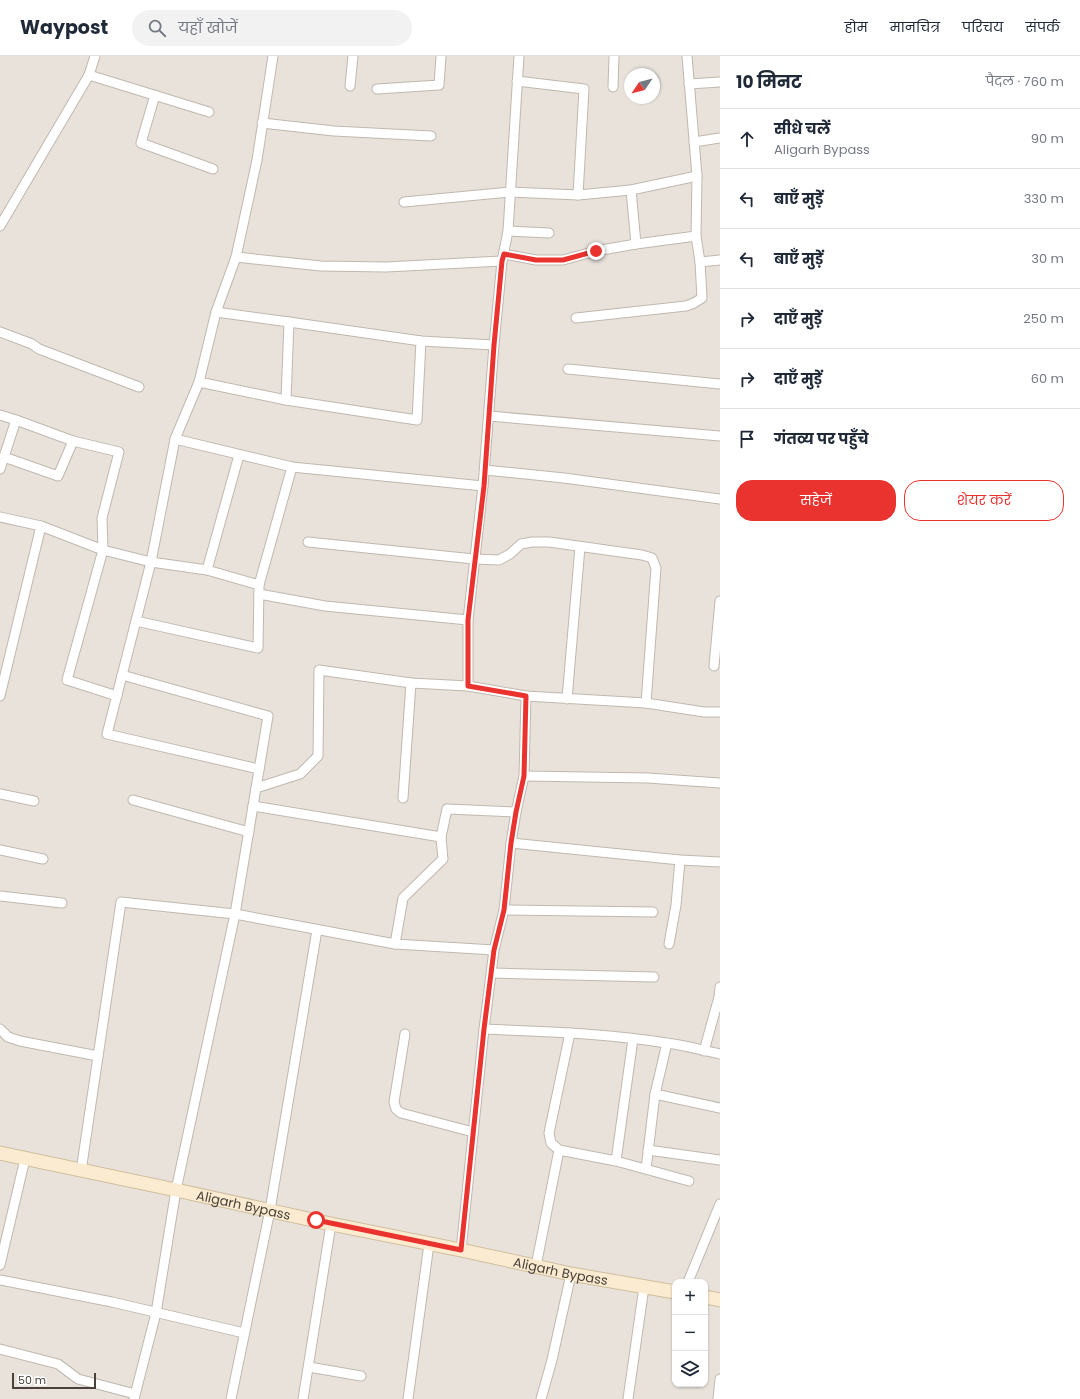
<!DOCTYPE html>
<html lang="hi">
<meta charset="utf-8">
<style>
:root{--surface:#fff;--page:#f2f2f3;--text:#1f2937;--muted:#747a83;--line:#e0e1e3;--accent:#ea332e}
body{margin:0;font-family:Poppins,"Noto Sans Devanagari",sans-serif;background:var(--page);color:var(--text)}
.controls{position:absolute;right:12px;bottom:12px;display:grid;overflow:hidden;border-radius:8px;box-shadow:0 1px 3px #0004}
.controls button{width:36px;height:36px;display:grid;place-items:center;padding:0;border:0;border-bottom:1px solid var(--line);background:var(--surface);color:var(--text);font:20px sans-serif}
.compass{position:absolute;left:624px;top:12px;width:36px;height:36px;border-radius:50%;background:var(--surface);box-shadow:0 1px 3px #0004;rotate:235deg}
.scale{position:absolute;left:12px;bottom:10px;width:84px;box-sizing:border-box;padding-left:4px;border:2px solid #49413a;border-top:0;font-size:11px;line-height:14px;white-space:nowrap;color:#49413a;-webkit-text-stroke:3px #fff;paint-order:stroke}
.stop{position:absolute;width:12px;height:12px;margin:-9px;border:3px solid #ea332e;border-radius:50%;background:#fff}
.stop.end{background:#ea332e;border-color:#fff;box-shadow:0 1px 4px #0008}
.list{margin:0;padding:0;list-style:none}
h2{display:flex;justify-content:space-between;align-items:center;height:52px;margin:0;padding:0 16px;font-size:17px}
h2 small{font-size:13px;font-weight:400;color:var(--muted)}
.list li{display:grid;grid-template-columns:26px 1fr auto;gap:12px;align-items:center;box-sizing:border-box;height:60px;padding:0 16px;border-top:1px solid var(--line)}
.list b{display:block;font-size:15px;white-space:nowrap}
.list p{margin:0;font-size:13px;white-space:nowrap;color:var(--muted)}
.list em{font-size:13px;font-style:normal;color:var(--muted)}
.actions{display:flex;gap:8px;padding:12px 16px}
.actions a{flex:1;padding:9px 0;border:1px solid var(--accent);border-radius:16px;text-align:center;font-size:14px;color:var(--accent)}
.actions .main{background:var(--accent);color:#fff}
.icon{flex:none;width:22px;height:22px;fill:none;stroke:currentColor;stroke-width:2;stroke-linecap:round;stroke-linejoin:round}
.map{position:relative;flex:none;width:720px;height:1343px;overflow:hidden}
header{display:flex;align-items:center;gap:24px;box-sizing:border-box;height:56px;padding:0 20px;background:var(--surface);border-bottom:1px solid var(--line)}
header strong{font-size:19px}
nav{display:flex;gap:22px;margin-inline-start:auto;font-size:14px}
.search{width:280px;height:36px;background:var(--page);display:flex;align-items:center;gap:10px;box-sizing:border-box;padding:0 14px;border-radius:22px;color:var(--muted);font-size:15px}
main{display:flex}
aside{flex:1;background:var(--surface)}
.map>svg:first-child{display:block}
.residential{fill:#e8e2db;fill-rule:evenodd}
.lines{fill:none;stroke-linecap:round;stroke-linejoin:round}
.minor-casing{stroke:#c0b8af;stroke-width:11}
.secondary-casing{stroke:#d1be9f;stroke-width:15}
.minor{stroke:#fff;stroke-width:9}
.secondary{stroke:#fbebd0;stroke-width:13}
.route{stroke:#ea332e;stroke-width:5}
.labels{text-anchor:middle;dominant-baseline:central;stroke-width:3.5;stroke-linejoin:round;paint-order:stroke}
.street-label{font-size:13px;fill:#49413a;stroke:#fff}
</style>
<header>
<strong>Waypost</strong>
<div class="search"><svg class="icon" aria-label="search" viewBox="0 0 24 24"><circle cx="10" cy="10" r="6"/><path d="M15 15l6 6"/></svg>यहाँ खोजें</div>
<nav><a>होम</a><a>मानचित्र</a><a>परिचय</a><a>संपर्क</a></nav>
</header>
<main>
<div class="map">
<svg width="720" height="1343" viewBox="0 0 720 1343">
<rect width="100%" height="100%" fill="#f5f1ec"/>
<path class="residential" d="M0,0h720v1343h-720zM630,18h24v24h-24zM675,1226h30v102h-30z"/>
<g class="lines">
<defs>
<g id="minor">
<path d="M89,19l120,37"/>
<path d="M517,25l67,8 -6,106 53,-5"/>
<path d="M689,28l31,-2"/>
<path d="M350,30l3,-30"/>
<path d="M613,31l1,-31"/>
<path d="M377,33l62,-4 2,-29"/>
<path d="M155,39l-14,48 72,26"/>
<path d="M262,67l72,8 97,5"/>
<path d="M694,86l26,-4"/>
<path d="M404,146l106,-10 68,3"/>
<path d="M0,170l89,-151 6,-19"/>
<path d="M508,175l41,2"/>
<path d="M636,188l-5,-54 66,-14"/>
<path d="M504,198l32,6h27l33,-9 40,-7 60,-8"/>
<path d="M236,201l85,9 65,1 116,-6"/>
<path d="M700,206l20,-2"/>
<path d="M216,256l73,10"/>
<path d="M576,262l110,-12 8,-3 8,-5 -2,-36 -4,-26 1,-60 -10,-120"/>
<path d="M0,276l32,12 7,5 100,38"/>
<path d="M568,313l152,15"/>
<path d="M199,326l87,18 131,20 4,-79"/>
<path d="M286,344l3,-78 132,19 73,4"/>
<path d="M0,359l16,5 57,21 46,11 -17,66 1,32 48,12 56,8 52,15"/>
<path d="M489,360l231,20"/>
<path d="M175,383l24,-57 17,-70 20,-55 21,-97 16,-104"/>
<path d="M4,401l54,19 15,-35"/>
<path d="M0,413l16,-49"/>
<path d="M485,414l79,8 156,21"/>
<path d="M0,461l41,9 62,24 -36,130 50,16"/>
<path d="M308,486l166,17 25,1 11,-6 11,-10 11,-2h17l93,13 10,3 4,10 -10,135"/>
<path d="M207,514l32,-115"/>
<path d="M259,538l66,12 143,14"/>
<path d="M136,565l122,27 1,-63 33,-118"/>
<path d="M714,610l6,-65"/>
<path d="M122,619l146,41 -33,198 -59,276 -20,123 -22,86"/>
<path d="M468,630v-66l15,-134 11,-141 8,-84 6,-30 11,-175"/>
<path d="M0,640l41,-170"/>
<path d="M526,640l120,7 58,9h16"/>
<path d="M567,643l13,-152"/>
<path d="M259,713l-152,-35 44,-172 24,-123 117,28 191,19"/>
<path d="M524,720l124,2 72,5"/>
<path d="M256,732l44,-14 18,-18 1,-86 92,13 57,3 58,10 -2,80 -8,36 -5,31 -7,67 -10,40 -10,79 -23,221"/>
<path d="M0,738l34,7"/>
<path d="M403,742l8,-115"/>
<path d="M133,744l116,32"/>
<path d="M253,750l188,31"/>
<path d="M511,787l169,17 40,2"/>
<path d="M0,794l43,9"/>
<path d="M0,840l62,7"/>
<path d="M504,854l149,2"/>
<path d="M395,888l8,-46 40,-39 -2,-22 6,-28 69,3"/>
<path d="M669,888l7,-39 4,-45"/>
<path d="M492,917l162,4"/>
<path d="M0,973l8,8 12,4 78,15"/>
<path d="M484,973c61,3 122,4 182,14 18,2 36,7 54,11"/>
<path d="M570,977l-21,100 2,10 8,7 57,11 73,20"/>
<path d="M405,978l-11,68 2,7 5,4 72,19"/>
<path d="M704,995l15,-54 1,-10"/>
<path d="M655,1038l65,14"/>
<path d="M648,1094l72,10"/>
<path d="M616,1105l17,-122"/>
<path d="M646,1113l9,-75 12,-51"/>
<path d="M81,1115l40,-269 114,12 160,30 99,6"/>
<path d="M0,1209l25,-106"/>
<path d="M536,1210l23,-116"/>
<path d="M0,1224l112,22 132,31"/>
<path d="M688,1226l32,-78"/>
<path d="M0,1293l58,15 20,15 57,15"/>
<path d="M309,1311l52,9"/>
<path d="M231,1343l39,-189 47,-280"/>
<path d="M303,1343l28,-175"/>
<path d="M408,1343l21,-155"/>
<path d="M541,1343l11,-39 19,-86"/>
<path d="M628,1343l16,-112"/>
<path d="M718,1343l2,-20"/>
</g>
<g id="secondary">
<path id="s1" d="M0,1097l176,37 155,34 130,26 110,24 104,18"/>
<path d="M705,1241l15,3"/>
</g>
</defs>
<use href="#minor" class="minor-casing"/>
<use href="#secondary" class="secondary-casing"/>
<use href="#minor" class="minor"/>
<use href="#secondary" class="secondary"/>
</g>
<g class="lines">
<path class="route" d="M316,1164l145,30 23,-221 10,-79 10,-40 7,-67 5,-31 8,-36 2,-80 -58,-10v-66l16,-134 10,-141 8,-84 2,-7 32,6h27l33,-9"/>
</g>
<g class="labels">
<g class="street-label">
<text stroke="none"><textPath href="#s1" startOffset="249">Aligarh Bypass</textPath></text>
<text stroke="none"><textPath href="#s1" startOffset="573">Aligarh Bypass</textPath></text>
</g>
</g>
</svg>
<div class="controls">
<button>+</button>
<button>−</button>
<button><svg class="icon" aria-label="layers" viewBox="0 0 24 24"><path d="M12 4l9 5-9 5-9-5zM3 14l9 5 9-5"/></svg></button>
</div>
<svg class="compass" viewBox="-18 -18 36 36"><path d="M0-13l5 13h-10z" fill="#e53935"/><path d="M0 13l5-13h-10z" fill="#747a83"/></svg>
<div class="scale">50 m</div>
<div class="stop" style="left:316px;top:1164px"></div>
<div class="stop end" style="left:596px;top:195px"></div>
</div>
<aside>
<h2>10 मिनट<small>पैदल · 760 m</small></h2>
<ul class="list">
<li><svg class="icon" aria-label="ahead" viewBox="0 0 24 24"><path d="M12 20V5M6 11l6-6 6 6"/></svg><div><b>सीधे चलें</b><p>Aligarh Bypass</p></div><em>90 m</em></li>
<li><svg class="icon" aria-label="left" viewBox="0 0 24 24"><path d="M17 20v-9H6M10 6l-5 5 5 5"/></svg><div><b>बाएँ मुड़ें</b></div><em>330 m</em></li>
<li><svg class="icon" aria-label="left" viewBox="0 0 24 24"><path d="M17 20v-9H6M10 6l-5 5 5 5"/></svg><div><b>बाएँ मुड़ें</b></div><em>30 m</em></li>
<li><svg class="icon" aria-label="right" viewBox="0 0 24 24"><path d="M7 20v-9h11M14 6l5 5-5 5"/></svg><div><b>दाएँ मुड़ें</b></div><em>250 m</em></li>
<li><svg class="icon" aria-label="right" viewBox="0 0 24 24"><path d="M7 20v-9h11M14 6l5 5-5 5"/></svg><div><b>दाएँ मुड़ें</b></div><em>60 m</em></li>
<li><svg class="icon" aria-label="arrive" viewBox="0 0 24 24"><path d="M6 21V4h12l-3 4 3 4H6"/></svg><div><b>गंतव्य पर पहुँचे</b></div></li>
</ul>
<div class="actions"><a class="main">सहेजें</a><a>शेयर करें</a></div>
</aside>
</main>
